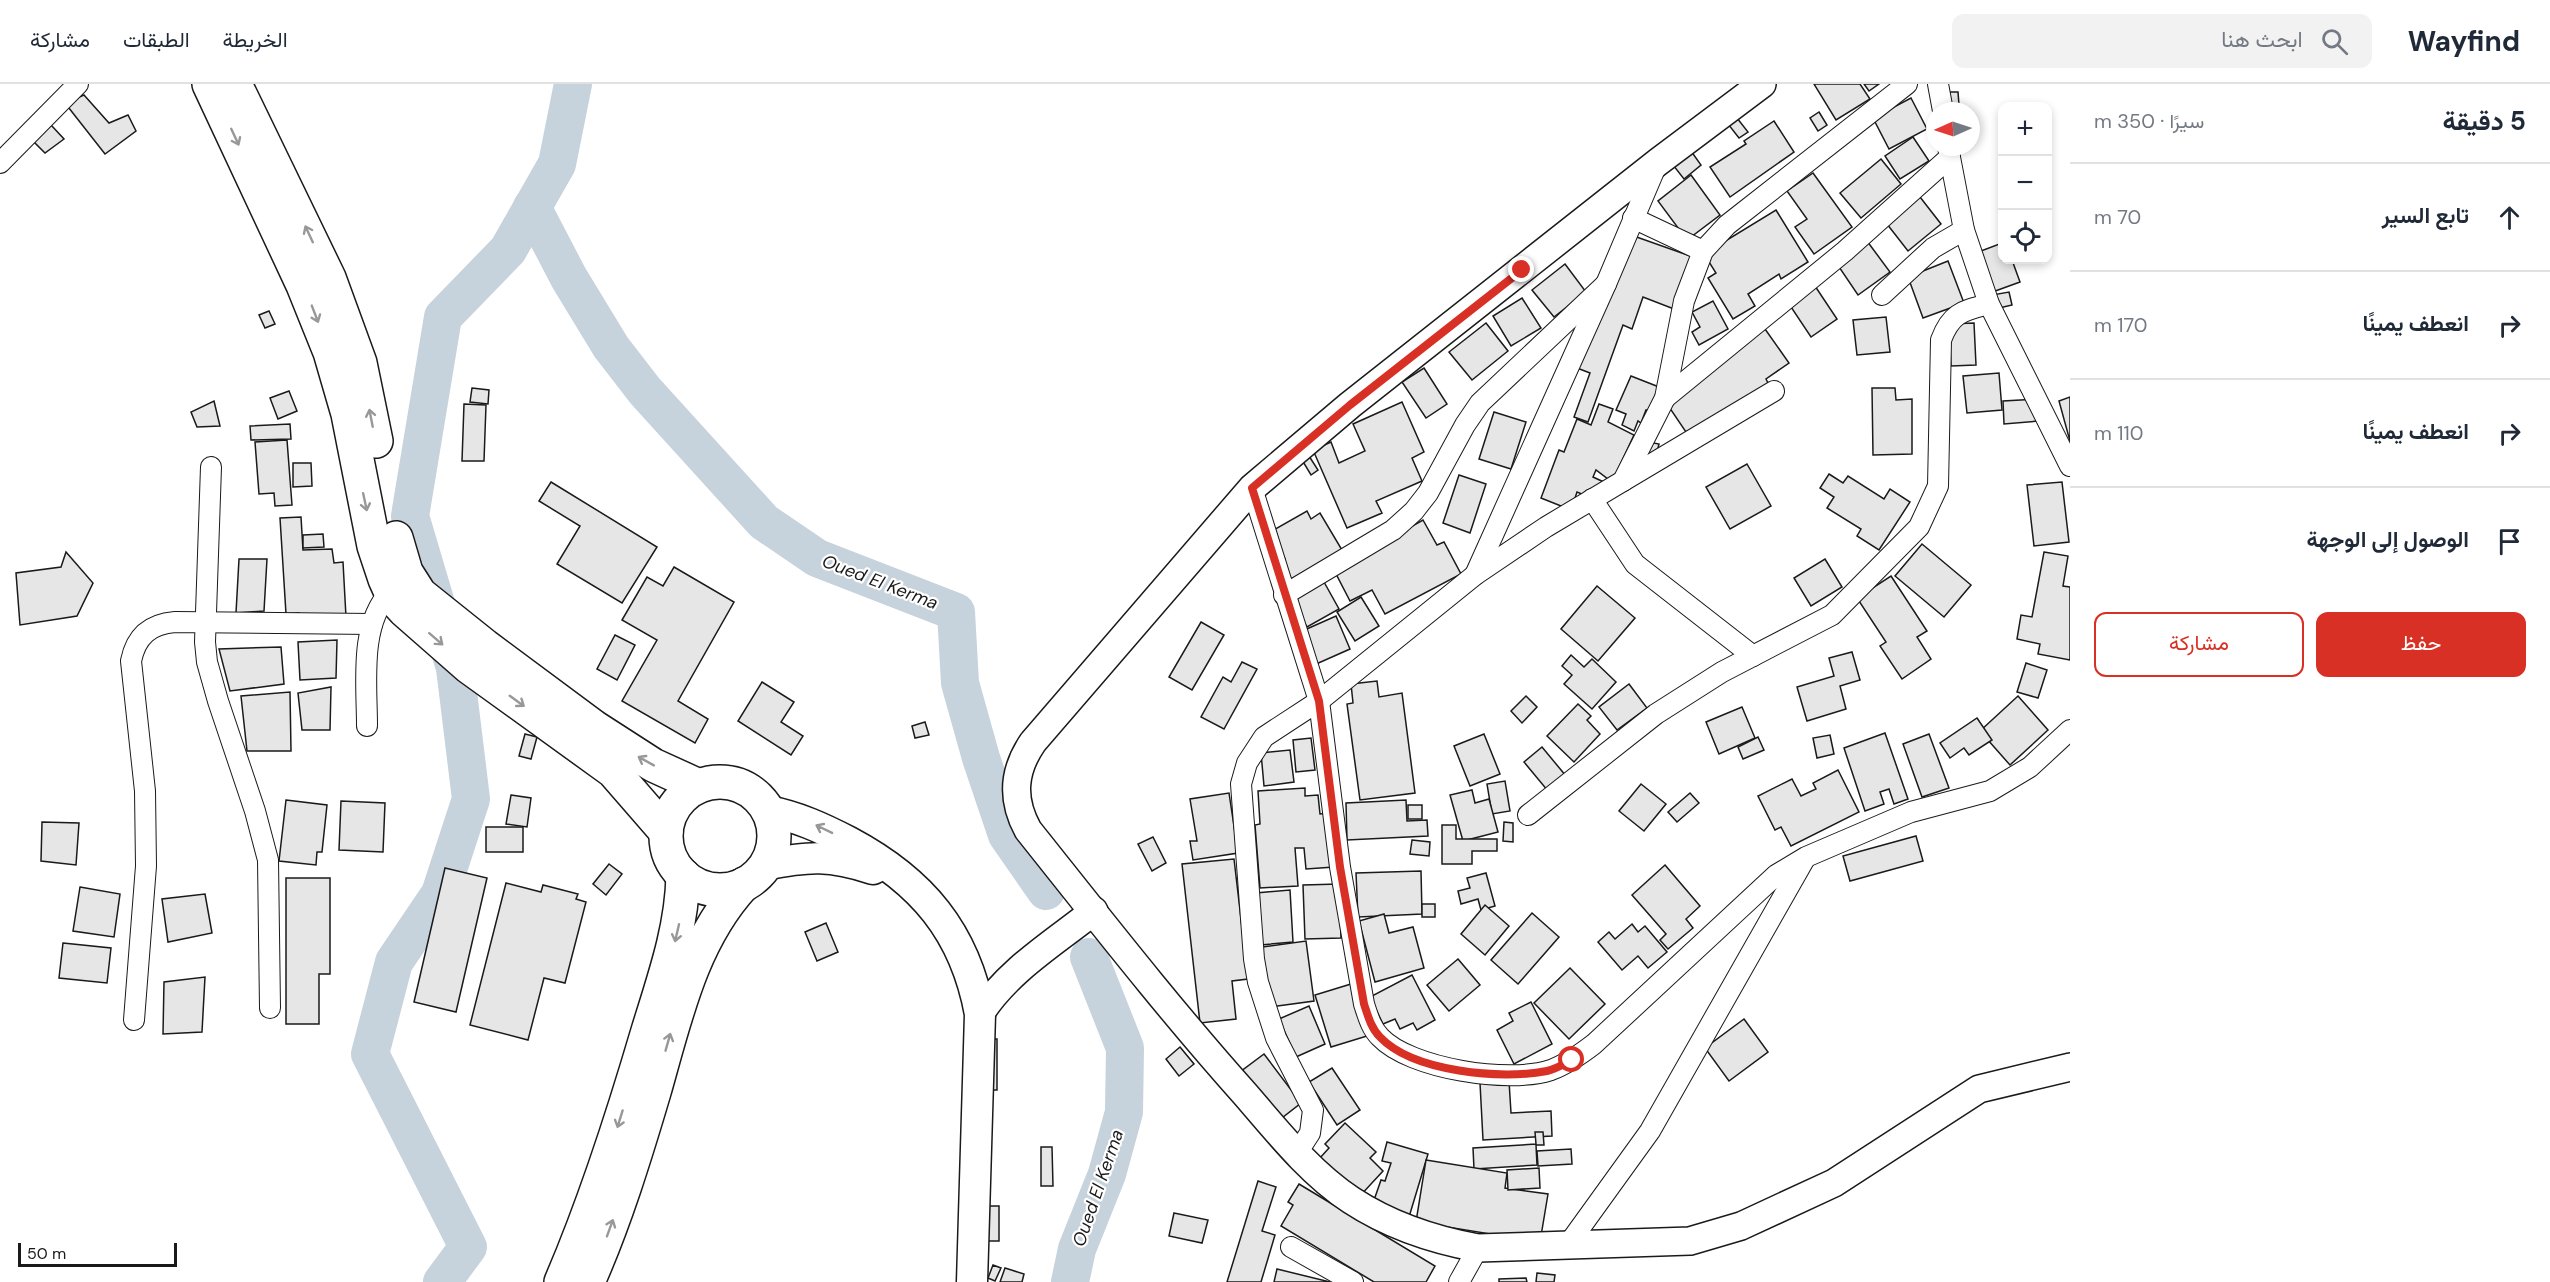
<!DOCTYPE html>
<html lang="ar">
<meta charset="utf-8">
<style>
:root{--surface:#fff;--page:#f2f2f3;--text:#1f2937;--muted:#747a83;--line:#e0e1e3;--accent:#d93025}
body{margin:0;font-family:"DM Sans",Vazirmatn,sans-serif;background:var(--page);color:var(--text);direction:rtl}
.controls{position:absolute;right:18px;top:18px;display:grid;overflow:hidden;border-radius:12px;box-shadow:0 3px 9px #0003}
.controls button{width:54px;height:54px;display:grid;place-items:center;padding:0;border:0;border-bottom:2px solid var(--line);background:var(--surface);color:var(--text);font:30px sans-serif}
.compass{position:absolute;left:1926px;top:18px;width:54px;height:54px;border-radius:50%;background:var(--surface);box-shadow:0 3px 9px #0003;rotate:267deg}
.scale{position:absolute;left:18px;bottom:15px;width:159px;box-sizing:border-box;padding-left:6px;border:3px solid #1a1a1a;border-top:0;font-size:16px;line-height:21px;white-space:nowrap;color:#1a1a1a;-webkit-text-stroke:4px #fff;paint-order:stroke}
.stop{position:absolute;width:18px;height:18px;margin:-14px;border:4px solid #d93025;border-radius:50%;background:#fff}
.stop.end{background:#d93025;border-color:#fff;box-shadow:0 2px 6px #0008}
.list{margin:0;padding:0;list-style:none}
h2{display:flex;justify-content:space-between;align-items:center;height:78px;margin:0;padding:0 24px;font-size:26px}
h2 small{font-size:20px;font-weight:400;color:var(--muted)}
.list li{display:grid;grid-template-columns:39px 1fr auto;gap:18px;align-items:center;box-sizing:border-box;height:108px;padding:0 24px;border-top:2px solid var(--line)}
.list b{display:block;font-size:22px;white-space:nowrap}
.list em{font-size:20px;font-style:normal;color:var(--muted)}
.actions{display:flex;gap:12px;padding:18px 24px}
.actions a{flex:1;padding:14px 0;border:2px solid var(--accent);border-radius:12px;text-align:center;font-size:21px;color:var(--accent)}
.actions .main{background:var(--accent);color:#fff}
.icon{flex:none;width:33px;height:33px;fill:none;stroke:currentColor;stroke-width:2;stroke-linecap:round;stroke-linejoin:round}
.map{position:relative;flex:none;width:2070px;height:1198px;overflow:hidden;direction:ltr}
header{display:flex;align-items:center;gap:36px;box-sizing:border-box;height:84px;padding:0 30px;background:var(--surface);border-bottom:2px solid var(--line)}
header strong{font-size:28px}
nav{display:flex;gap:33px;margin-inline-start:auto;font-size:21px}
.search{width:420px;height:54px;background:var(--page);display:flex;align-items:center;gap:15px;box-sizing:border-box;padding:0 21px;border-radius:12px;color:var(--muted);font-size:22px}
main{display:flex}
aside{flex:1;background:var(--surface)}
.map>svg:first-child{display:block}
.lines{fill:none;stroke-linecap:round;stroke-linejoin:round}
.river{stroke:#c6d2dc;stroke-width:38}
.building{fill:#e6e6e6;stroke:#1a1a1a;stroke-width:1.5}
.street-casing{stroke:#1a1a1a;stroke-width:22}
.secondary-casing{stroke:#1a1a1a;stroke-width:30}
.primary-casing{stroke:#1a1a1a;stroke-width:33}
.highway-casing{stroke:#1a1a1a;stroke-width:36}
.street{stroke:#fff;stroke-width:20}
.secondary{stroke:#fff;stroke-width:27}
.primary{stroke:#fff;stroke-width:30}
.highway{stroke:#fff;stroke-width:33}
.oneway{stroke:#989898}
.route{stroke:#d93025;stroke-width:8}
.labels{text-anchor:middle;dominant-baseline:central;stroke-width:4.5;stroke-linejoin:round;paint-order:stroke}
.water-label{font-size:18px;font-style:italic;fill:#1a1a1a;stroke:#fff}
</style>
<header>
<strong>Wayfind</strong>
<div class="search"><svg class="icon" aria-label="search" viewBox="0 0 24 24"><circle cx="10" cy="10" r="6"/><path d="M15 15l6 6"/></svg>ابحث هنا</div>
<nav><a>الخريطة</a><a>الطبقات</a><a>مشاركة</a></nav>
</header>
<main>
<aside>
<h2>5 دقيقة<small>سيرًا · 350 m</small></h2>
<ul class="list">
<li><svg class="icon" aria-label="ahead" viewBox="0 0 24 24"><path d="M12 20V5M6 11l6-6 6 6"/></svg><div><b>تابع السير</b></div><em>70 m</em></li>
<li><svg class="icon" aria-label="right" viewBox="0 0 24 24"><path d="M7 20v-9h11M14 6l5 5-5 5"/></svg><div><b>انعطف يمينًا</b></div><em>170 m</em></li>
<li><svg class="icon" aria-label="right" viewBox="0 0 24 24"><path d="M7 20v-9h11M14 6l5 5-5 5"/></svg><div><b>انعطف يمينًا</b></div><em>110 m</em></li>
<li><svg class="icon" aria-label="arrive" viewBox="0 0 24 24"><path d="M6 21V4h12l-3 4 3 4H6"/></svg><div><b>الوصول إلى الوجهة</b></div></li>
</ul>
<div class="actions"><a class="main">حفظ</a><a>مشاركة</a></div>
</aside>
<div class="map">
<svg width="2070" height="1198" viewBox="0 0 2070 1198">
<rect width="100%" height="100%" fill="#fff"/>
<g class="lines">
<g class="river">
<path d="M532,123l37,71 42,69 34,44 119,131 53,36 139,54 4,71 21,75 26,77 39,56"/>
<path d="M442,1198l26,-35 -98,-193 24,-92 46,-68 31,-95 -16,-131 -45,-152 33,-199 65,-67 49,-86 16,-80"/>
<path d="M1070,1198l7,-33 30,-75 17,-62 1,-64 -36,-91"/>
</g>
</g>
<g class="building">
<path d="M1814,0h46l10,15 -34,21z"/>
<path d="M1864,0h15l-10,7z"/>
<path d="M1945,8h13l1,13h-14z"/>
<path d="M84,11l25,28 19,-8 8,16 -31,23 -40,-51z"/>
<path d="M1911,14l16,31 -38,20 -16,-31z"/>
<path d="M1819,28l8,13 -9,6 -8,-13z"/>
<path d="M1737,34l11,14 -9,6 -11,-14z"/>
<path d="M1774,37l20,31 -64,45 -20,-30 36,-23 -2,-3z"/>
<path d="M51,41l13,14 -19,14 -13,-13z"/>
<path d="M1913,53l16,24 -29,18 -15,-23z"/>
<path d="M1691,67l10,14 -17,14 -11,-14z"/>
<path d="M1881,75l20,25 -40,34 -21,-25z"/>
<path d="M1813,89l39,54 -38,27 -19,-27 12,-8 -20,-28z"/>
<path d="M1691,91l29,40 -33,25 -29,-39z"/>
<path d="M1920,113l21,27 -33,27 -21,-27z"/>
<path d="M1776,126l32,52 -27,17 -2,-5 -31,20 7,12 -22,13 -25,-41 8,-5 -12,-19z"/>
<path d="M1631,151l62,22 -19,52 -31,-12 -11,32 -9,-4 -35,97 -14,-5 16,-44 -13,-5z"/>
<path d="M1867,157l23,31 -32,23 -21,-31z"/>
<path d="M2002,159v17h10l8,22 -33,12 -14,-40z"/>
<path d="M1948,177l16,42 -41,15 -15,-41z"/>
<path d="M1565,180l21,28 -32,25 -22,-27z"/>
<path d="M1815,202l22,33 -26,18 -22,-33z"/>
<path d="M2009,208l3,13 -17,4 -3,-14z"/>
<path d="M1522,214l19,30 -30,18 -18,-30z"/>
<path d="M1713,217l15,28 -29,16 -7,-13 8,-5 -8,-15z"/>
<path d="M269,227l6,13 -10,4 -6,-13z"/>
<path d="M1886,233l4,35 -33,3 -4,-35z"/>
<path d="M1486,239l22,28 -36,29 -23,-28z"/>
<path d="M1974,239l2,42 -25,1 -2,-42z"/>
<path d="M1765,245l24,34 -23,16 2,4 -78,55 -23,-34 42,-36z"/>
<path d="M1424,284l23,36 -21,14 -24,-36z"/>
<path d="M1999,289l3,37 -35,3 -4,-37z"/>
<path d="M1631,292l28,11 -9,24 -4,-1 -5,13 -3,-2 -4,10 -12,-6 4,-11 -10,-4z"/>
<path d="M472,304l17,2 -1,14 -18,-2z"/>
<path d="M1872,304h23l1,12 16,-1v55l-39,1z"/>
<path d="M289,307l8,20 -19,8 -8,-21z"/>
<path d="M2070,313v44l-11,-40z"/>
<path d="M2037,315l2,22 -35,3 -1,-23z"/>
<path d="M214,317l6,25 -23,1 -6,-15z"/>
<path d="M1402,318l22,50 -12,6 10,23 -46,20 6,12 -35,15 -34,-78 18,-8 8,21 26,-12 -12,-27z"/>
<path d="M464,320l22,1 -2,56h-22z"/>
<path d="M1599,320l14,5 -5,13 26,13 -22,47 -16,-12 -3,7 13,6 -17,14 -12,-5 -6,18 -30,-12 18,-48 5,2 13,-33 14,6z"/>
<path d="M1494,328l32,10 -15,47 -32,-10z"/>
<path d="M290,340l1,15 -40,1 -1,-14z"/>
<path d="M287,356l5,65 -17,1 -1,-13 -15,1 -4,-52z"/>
<path d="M1643,357l16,3 -4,16 -15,-3z"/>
<path d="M1309,372l9,14 -7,5 -9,-15z"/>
<path d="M293,379h18l1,23 -19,1z"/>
<path d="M1747,380l24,42 -41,23 -24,-42z"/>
<path d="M1829,390l14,9 5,-7 36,23 6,-10 20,13 -31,48 -22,-14 4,-7 -34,-21 7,-11 -14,-9z"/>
<path d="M1459,391l27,9 -16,49 -27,-10z"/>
<path d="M551,398l106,65 -35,56 -65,-39 23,-38 -41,-25z"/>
<path d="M2062,398l7,60 -35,4 -7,-61z"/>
<path d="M1307,427l4,8 9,-6 22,37 -54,31 -10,-18 7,-4 -15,-27z"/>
<path d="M301,433l2,33 29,-1 2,14 9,-1 3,55 -47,3v-7l-13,1 -6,-96z"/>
<path d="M1423,436l14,25 7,-3 17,32 -76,40 -13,-24 -22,11 -16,-31z"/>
<path d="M323,450l1,13 -21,1v-13z"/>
<path d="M1922,460l49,41 -27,32 -49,-41z"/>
<path d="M66,468l27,31 -16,33 -57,9 -4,-52 45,-6z"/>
<path d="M2044,468l24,4 -5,30 7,1v73l-32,-6 2,-10 -23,-5 4,-24 11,2z"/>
<path d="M239,475h28l-3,52 -28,2z"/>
<path d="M1825,475l17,28 -31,19 -17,-28z"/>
<path d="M674,483l60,35 -56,99 30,18 -13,24 -73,-42 35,-61 -35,-20 25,-43 16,9z"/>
<path d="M1891,492l36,55 -10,6 14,22 -29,20 -22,-33 6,-4 -29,-44z"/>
<path d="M1324,498l15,27 -32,18 -15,-27z"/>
<path d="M1597,502l38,32 -37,43 -37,-32z"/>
<path d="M1361,513l18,29 -24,15 -18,-29z"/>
<path d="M1336,532l14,33 -36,16 -14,-33z"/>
<path d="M1201,538l23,13 -32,55 -23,-13z"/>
<path d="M615,551l20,10 -18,35 -20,-11z"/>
<path d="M337,556l-1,38 -36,2 -2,-38z"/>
<path d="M281,563l3,37 -54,7 -11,-42z"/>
<path d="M1852,568l8,28 -20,6 6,23 -39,12 -10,-34 37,-11 -5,-18z"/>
<path d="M1571,571l13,12 8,-8 24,23 -24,27 -28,-25 8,-9 -10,-9z"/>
<path d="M1242,578l15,7 -33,60 -23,-12 22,-40 8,5z"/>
<path d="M2026,579l21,7 -9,28 -21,-6z"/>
<path d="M1377,597l2,16 23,-4 13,100 -55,7 -13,-96 6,-1 -2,-19z"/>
<path d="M762,598l32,20 -13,20 22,14 -12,19 -53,-34z"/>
<path d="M1629,600l18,24 -30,22 -18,-23z"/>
<path d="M331,603l-1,43h-28l-4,-37z"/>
<path d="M290,608l1,59h-44l-6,-55z"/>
<path d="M1526,612l11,11 -15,16 -11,-12z"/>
<path d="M2018,612l30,34 -38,35 -30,-34z"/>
<path d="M1578,620l13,12 -4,4 13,14 -26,28 -27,-26z"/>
<path d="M1742,623l13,31 -36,16 -13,-32z"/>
<path d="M1977,634l15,22 -23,15 -5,-7 -14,10 -10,-15z"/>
<path d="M925,638l4,13 -14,3 -3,-12z"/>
<path d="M1885,649l23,66 -14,5 -5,-15 -9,3 4,12 -19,7 -21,-63z"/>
<path d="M525,650l12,3 -6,22 -12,-3z"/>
<path d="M1484,650l16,40 -30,12 -16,-40z"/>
<path d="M1929,650l20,54 -27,9 -19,-53z"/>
<path d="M1830,651l4,19 -17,4 -4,-20z"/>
<path d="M1758,653l6,13 -21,9 -5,-12z"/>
<path d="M1311,654l4,32 -19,2 -3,-32z"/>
<path d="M1542,663l24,29 -18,15 -24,-29z"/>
<path d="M1290,666l4,32 -30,4 -3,-33z"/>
<path d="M1838,686l21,42 -68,34 -10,-19 -6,3 -17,-34 34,-17 9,17 15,-7 -3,-6z"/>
<path d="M1505,697l5,30 -18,3 -5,-30z"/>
<path d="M1641,700l25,20 -22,27 -25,-20z"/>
<path d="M1305,704v8l13,-1 2,19 9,-1 5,54 -28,2 -2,-21h-9l3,38 -38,2 -5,-63 5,-1 -2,-33z"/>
<path d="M1472,706l3,13 14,-4 9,33 -35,9 -13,-46z"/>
<path d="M1229,709l9,60 -45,7 -3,-19h7l-7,-42z"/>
<path d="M1690,709l9,10 -22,19 -9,-10z"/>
<path d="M511,711l20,3 -4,29 -21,-3z"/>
<path d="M286,716l41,5 -5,47h-5l-1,13 -37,-4z"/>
<path d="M1406,716l1,21 20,-1 1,16 -81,4 -1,-37z"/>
<path d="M341,717l44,2 -2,49 -44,-2z"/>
<rect x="1408" y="721" width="14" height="14"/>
<path d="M42,738l37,1 -3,42 -35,-4z"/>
<path d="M1504,738l9,1v19l-10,-1z"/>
<path d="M1442,741h14v14h41v12h-25v13h-30z"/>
<rect x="486" y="743" width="37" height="25"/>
<path d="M1916,752l7,25 -73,20 -7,-25z"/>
<path d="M1153,753l13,26 -14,8 -14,-27z"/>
<path d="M1412,756l18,2 -1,14 -19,-2z"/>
<path d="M1234,775l14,120 -16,2 4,38 -36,4 -18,-159z"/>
<path d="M609,780l13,10 -16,21 -13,-11z"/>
<path d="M1665,781l35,41 -14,13 7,9 -25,21 -8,-9 6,-6 -34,-39z"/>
<path d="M445,784l42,10 -31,134 -42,-10z"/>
<path d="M1421,787l1,43 -64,3 -2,-44z"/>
<path d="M1486,789l9,33 -14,4 -3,-11 -17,5 -3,-13 12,-3 -3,-10z"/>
<path d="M286,794h44v96h-11v50h-33z"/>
<path d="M506,799l35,9 2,-7 35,9 -2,5 10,3 -21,81 -21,-5 -16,62 -58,-15z"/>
<path d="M1339,800l2,54 -36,1 -2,-54z"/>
<path d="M80,803l40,7 -6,43 -41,-6z"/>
<path d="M1290,806l3,52 -33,3 -4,-52z"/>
<path d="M205,810l7,39 -44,9 -6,-43z"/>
<rect x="1422" y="820" width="13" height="13"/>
<path d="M1485,821l24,21 -24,29 -24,-21z"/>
<path d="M1532,829l27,24 -41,47 -27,-24z"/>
<path d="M1384,830l5,19 24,-6 11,41 -49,14 -16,-61z"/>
<path d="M826,839l12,29 -21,9 -12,-29z"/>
<path d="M1632,840l6,8 7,-6 22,26 -19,16 -10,-12 -16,14 -24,-28 11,-10 6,7z"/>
<path d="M1306,857l8,60 -44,6 -8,-60z"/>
<path d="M63,859l48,5 -4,35 -48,-5z"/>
<path d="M1458,875l22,26 -31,26 -22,-26z"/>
<path d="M1570,884l35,36 -36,35 -35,-36z"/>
<path d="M1412,891l23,45 -18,10 -4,-7 -13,6 -5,-10 -12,5 -13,-27z"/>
<path d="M205,893l-3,55 -39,2 1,-52z"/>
<path d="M1351,900l16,52 -36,11 -16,-52z"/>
<path d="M1531,918l21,42 -38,20 -17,-34 16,-9 -4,-8z"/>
<path d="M1309,922l16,38 -29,13 -17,-38z"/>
<path d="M1744,935l24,33 -39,29 -24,-33z"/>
<rect x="981" y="955" width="16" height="51"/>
<path d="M1180,963l14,17 -15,12 -13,-17z"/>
<path d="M1264,970l37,49 -23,18 -38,-49z"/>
<path d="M1332,984l28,42 -23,15 -28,-43z"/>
<path d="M1509,997l2,32 40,-2 1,25 -69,4 -3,-57z"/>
<path d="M1345,1039l31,29 -6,6 13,13 -24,26 -40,-38 10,-11 -4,-4z"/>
<path d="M1535,1048h8l1,13h-8l1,20 -63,4 -1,-21 63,-4z"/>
<path d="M1387,1058l41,12 -19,63 -37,-11 9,-26 4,1 6,-18 -9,-2z"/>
<path d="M1041,1063h11l1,39h-12z"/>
<path d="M1571,1065l1,15 -34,2 -1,-15z"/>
<path d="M1426,1076l81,13 -2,15 43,6 -8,48 -124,-20z"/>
<path d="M1539,1084l1,20 -32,2 -1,-20z"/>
<path d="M1258,1097l18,6 -14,44 13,4 -14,47h-34z"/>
<path d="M1299,1100l136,82 -9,16h-52l-93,-56 12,-21 -5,-3z"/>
<rect x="980" y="1122" width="19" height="35"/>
<path d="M1174,1129l34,7 -6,23 -33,-7z"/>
<path d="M993,1181l8,3 -6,13 -7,-3z"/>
<path d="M1005,1184l19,6 -2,8h-22z"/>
<path d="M1277,1185l53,13h-56z"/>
<path d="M1537,1189l18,2 -1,7h-18z"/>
<path d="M1526,1194l1,4h-28v-3z"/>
</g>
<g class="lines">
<defs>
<g id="street">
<path d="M1938,0l5,27"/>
<path d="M1948,63l16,83 25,74 81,162"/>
<path d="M0,79l78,-79"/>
<path d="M1633,134l70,33"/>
<path d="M1882,211l51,-47 31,-18"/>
<path d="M1665,314l180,-147 105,-94"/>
<path d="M211,383l-6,175 2,20 11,39 37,110 13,49 2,148"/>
<path d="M1623,397l151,-90"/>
<path d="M1252,404l67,213 21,166 24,137c4,12 7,24 16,33 30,32 130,47 171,33 16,-6 30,-16 43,-26l182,-169 30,-18 105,-45 79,-21 40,-24 40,-37"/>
<path d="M1592,415l43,65 118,92"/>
<path d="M1475,491l131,-291 51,-120"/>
<path d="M1284,511l109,-65 21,-19 14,-18 37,-68 15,-22 126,-119"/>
<path d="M367,642c0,-43 -8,-101 23,-134"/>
<path d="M1528,731l128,-101 66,-42 110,-57 87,-88 19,-41 3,-146c10,-27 21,-29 48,-36"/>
<path d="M134,936l12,-154 -1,-75 -14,-130c5,-25 19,-37 44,-39l197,2"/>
<path d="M1297,1069l13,-20 3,-23 -37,-72 -18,-56 -4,-23 -13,-175 6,-21 17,-26 55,-36 156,-126 71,-48 77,-46 42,-83 19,-97 19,-50 24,-26 180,-141"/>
<path d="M1567,1162l83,-115 154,-271"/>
<path d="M1291,1163l62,35"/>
<path d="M1459,1198l19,-34"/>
</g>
<g id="secondary">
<path d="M1762,0l-104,78 -308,243 -98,83 -219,254c-20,29 -22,57 -5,88 71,89 141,179 217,264 32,37 65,79 106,106 38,25 83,40 127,48l212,-7 51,-15 93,-43 145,-94 91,-22"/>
<path d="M980,930c27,-43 75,-72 114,-103"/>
</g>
<g id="primary">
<path d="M768,727c30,6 54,17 81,31 73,39 116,90 131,172l-8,268"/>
<path d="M765,781c44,-9 65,-10 108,4"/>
</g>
<g id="highway">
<path d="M209,0l94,201 27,67 18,62 26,132 11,33 9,20 10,11 65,57 144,104 53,61"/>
<path d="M235,0l94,194 31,85 16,78"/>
<path d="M396,454l10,34 14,22 65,52 109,81 59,38 46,21"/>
<circle cx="720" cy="752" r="54"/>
<path d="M561,1198c35,-81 62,-166 87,-251 16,-52 34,-102 35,-156"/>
<path d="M588,1198c27,-61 47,-126 66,-190 21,-73 37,-151 90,-208"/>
</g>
</defs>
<use href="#street" class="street-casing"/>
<use href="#secondary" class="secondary-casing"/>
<use href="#primary" class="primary-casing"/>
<use href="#highway" class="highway-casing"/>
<use href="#street" class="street"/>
<use href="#secondary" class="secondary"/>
<use href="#primary" class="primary"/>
<use href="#highway" class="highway"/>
</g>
<defs><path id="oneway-shaft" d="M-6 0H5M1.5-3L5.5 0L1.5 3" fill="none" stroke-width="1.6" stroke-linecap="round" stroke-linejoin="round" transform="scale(1.5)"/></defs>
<g class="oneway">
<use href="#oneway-shaft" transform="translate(235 53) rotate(65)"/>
<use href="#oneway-shaft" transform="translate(309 150) rotate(-115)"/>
<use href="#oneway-shaft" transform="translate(315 230) rotate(69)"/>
<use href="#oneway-shaft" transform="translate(371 334) rotate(-101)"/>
<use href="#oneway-shaft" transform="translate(365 418) rotate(78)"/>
<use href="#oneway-shaft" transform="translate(436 555) rotate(41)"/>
<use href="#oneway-shaft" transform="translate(517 617) rotate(36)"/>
<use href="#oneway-shaft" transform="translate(646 677) rotate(-151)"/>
<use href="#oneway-shaft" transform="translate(824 745) rotate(-154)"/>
<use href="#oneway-shaft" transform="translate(677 849) rotate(103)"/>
<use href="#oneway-shaft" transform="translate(668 958) rotate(-74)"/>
<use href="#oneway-shaft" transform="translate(620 1035) rotate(107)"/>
<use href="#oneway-shaft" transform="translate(610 1144) rotate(-70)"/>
</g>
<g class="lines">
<path class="route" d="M1522,186l-172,135 -98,83 67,213 21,166 24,137c4,12 7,24 16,33 33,35 122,43 167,34 9,-2 17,-7 25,-11"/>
</g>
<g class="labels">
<g class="water-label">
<text transform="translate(880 498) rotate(21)">Oued El Kerma</text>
<text transform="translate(1098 1104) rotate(-71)">Oued El Kerma</text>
</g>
</g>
</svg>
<div class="controls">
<button>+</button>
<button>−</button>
<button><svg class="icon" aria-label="locate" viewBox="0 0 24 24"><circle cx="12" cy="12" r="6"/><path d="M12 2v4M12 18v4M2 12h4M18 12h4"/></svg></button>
</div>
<svg class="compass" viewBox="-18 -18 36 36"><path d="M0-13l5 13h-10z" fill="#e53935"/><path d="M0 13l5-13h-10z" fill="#747a83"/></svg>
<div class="scale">50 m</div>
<div class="stop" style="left:1572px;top:976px"></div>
<div class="stop end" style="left:1522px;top:186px"></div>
</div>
</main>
